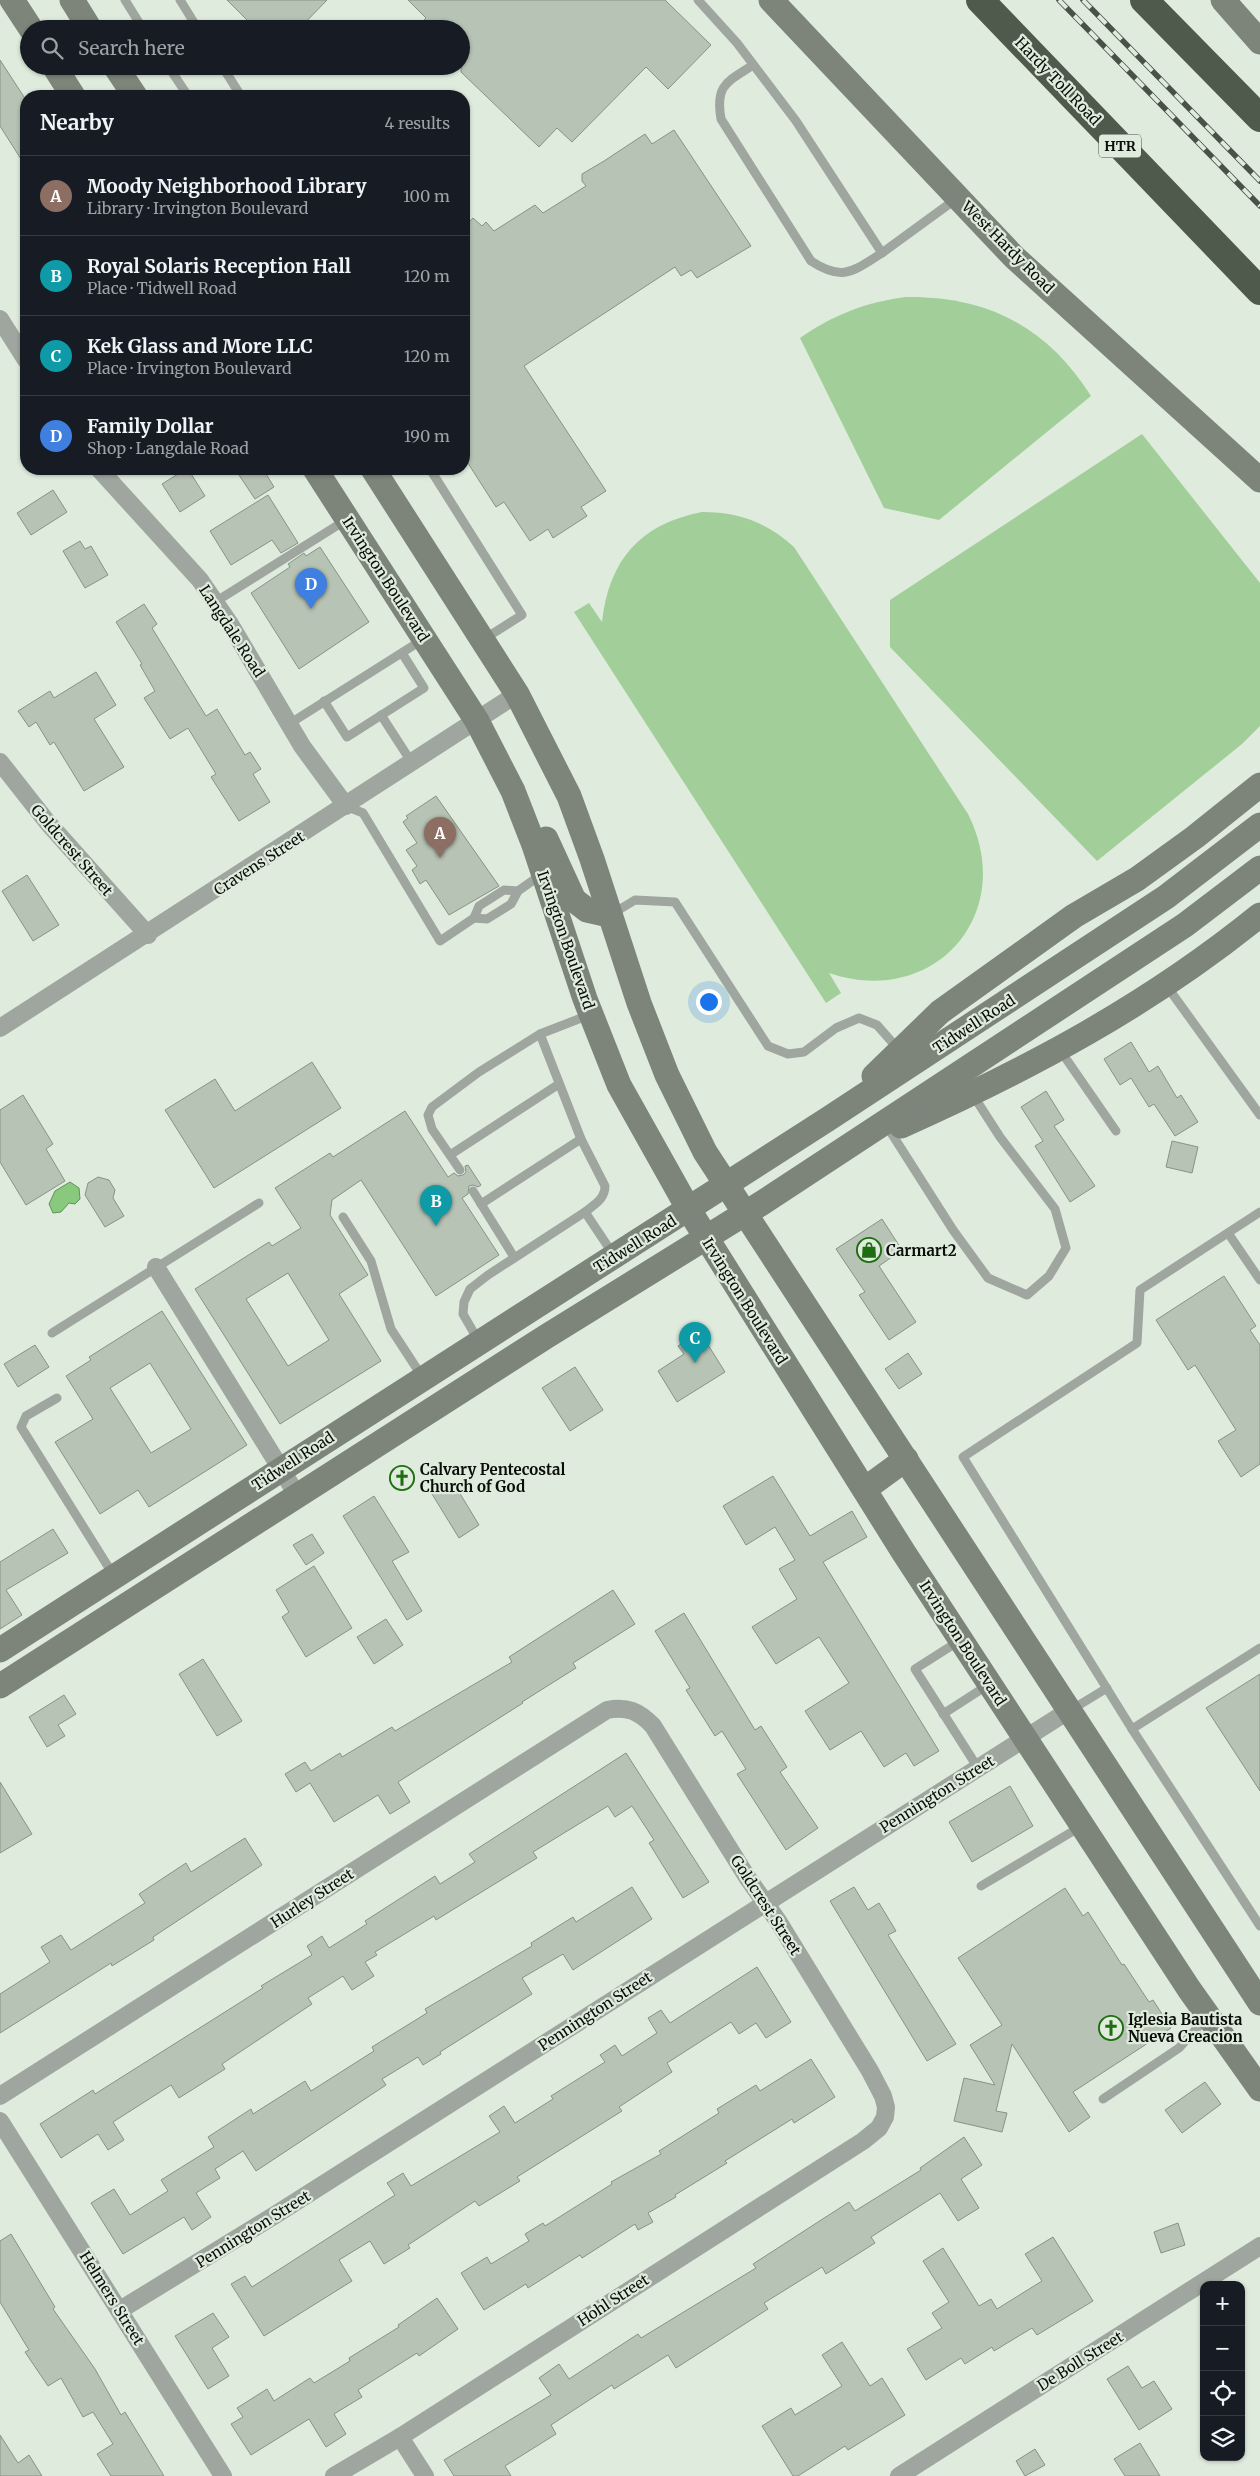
<!DOCTYPE html>
<meta charset="utf-8">
<style>
:root{--surface:#171b24;--page:#20242c;--text:#f1f3f6;--muted:#9ea1a6;--line:#363941;--accent:#b45309}
body{margin:0;font-family:Merriweather,serif;background:var(--page);color:var(--text)}
.controls{position:absolute;right:15px;bottom:15px;display:grid;overflow:hidden;border-radius:10px;box-shadow:0 1px 4px #0004}
.controls button{width:45px;height:45px;display:grid;place-items:center;padding:0;border:0;border-bottom:1px solid var(--line);background:var(--surface);color:var(--text);font:25px sans-serif}
.you{position:absolute;left:708px;top:1001px;width:18px;height:18px;margin:-12px;border:4px solid #fff;border-radius:50%;background:#1a73e8;box-shadow:0 0 0 8px #1a73e833}
.badge{display:grid;place-items:center;width:32px;height:32px;border-radius:50%;background:var(--accent);color:#fff;font-size:16px;font-weight:700}
.pin{position:absolute;translate:-50% -41px;filter:drop-shadow(0 1px 2px #0008)}
.pin::after{content:'';position:absolute;top:26px;width:18px;height:15px;background:inherit;clip-path:polygon(0 0,100% 0,50% 100%)}
.list{margin:0;padding:0;list-style:none}
h2{display:flex;justify-content:space-between;align-items:center;height:65px;margin:0;padding:0 20px;font-size:21px}
h2 small{font-size:16px;font-weight:400;color:var(--muted)}
.list li{display:grid;grid-template-columns:32px 1fr auto;gap:15px;align-items:center;box-sizing:border-box;height:80px;padding:0 20px;border-top:1px solid var(--line)}
.list b{display:block;font-size:19px;white-space:nowrap}
.list p{margin:0;font-size:16px;white-space:nowrap;color:var(--muted)}
.list em{font-size:16px;font-style:normal;color:var(--muted)}
.icon{flex:none;width:28px;height:28px;fill:none;stroke:currentColor;stroke-width:2;stroke-linecap:round;stroke-linejoin:round}
.map{position:relative;flex:none;width:1260px;height:2476px;overflow:hidden}
.search{position:absolute;background:var(--surface);box-shadow:0 1px 4px #0004;left:20px;top:20px;width:450px;height:55px;display:flex;align-items:center;gap:12px;box-sizing:border-box;padding:0 18px;border-radius:28px;color:var(--muted);font-size:19px}
.panel{position:absolute;background:var(--surface);box-shadow:0 1px 4px #0004;left:20px;top:90px;width:450px;height:385px;border-radius:20px}
.map>svg:first-child{display:block}
.green{fill:#a1ce99}
.water{fill:#88c97e;stroke:#62915b}
.building{fill:#b7c3b4;stroke:#879385;fill-rule:evenodd}
.lines{fill:none;stroke-linecap:round;stroke-linejoin:round}
.service{stroke:#9fa59f;stroke-width:9}
.minor{stroke:#9fa59f;stroke-width:18}
.secondary{stroke:#7d857b;stroke-width:25}
.motorway{stroke:#4f5a4d;stroke-width:28}
.rail-casing{stroke:#4a5149;stroke-width:5.5}
.rail{stroke:#dfecdd;stroke-width:4;stroke-dasharray:11;stroke-linecap:butt}
.labels{text-anchor:middle;dominant-baseline:central;stroke-width:4.5;stroke-linejoin:round;paint-order:stroke}
.shield{fill:#dfecdd;stroke:#4a5149;stroke-width:1}
.shield-label{font-size:14px;font-weight:bold;fill:#0a0e09}
.street-label{font-size:15px;fill:#0a0e09;stroke:#dfecdd}
.poi-label{font-size:15px;font-weight:bold;fill:#0a0e09;stroke:#dfecdd;text-anchor:start}
</style>
<div class="map">
<svg width="1260" height="2476" viewBox="0 0 1260 2476">
<rect width="100%" height="100%" fill="#dfecdd"/>
<g class="green">
<path d="M906,297c82,-1 141,30 185,99l-152,124 -55,-12 -84,-170c33,-23 66,-36 106,-41z"/>
<path d="M1142,434l118,149v143l-18,18 -145,117 -207,-214v-47z"/>
<path d="M702,512c37,0 64,10 92,35l174,267c50,99 -33,195 -139,159l12,20 -15,10 -252,-391 15,-9 13,19c7,-62 38,-98 100,-110z"/>
</g>
<path class="water" d="M70,1182l9,6 1,11 -5,5 -6,-1 -8,9 -8,1 -4,-9 6,-13z"/>
<g class="building">
<path d="M227,0h100l-28,29h-43z"/>
<path d="M408,0h257l46,45 -43,44 -22,-22 -74,75 -15,-14 -18,19 -78,-75v-43h-46l11,-11z"/>
<path d="M0,60l26,40v67l-26,-41z"/>
<path d="M674,130l77,116 -54,32 -6,-8 -10,6 -6,-9 -151,99 82,125 -25,16 6,9 -34,22 -5,-9 -18,12 -26,-39 -8,5 -32,-50v-230l9,-9 9,8 4,-4 8,9 41,-26 8,8 43,-27 -4,-5v-7l22,-13 41,-27 7,10z"/>
<path d="M186,469h2l17,27 -25,16 -18,-28z"/>
<path d="M235,469h28l11,18 -19,12z"/>
<path d="M53,490l14,22 -36,23 -14,-22z"/>
<path d="M268,495l30,48 -17,10 -9,-13 -41,25 -21,-34z"/>
<path d="M80,541l5,8 6,-3 17,29 -23,13 -22,-37z"/>
<path d="M320,547l49,75 -70,47 -48,-76 39,-26 -2,-3 16,-11 2,3z"/>
<path d="M144,604l13,20 -5,4 54,88 11,-7 28,46 5,-3 11,17 -8,5 17,28 -31,19 -28,-44 5,-3 -28,-46 -18,11 -26,-41 11,-7 -15,-26 2,-1 -26,-42z"/>
<path d="M96,672l20,33 -22,14 30,48 -40,24 -30,-49 -4,3 -14,-23 -7,5 -11,-16 32,-20 4,7z"/>
<path d="M436,796l63,90 -50,29 -23,-35 -6,4 -8,-14 5,-4 -11,-16 11,-7 -14,-21 5,-4 -2,-2z"/>
<path d="M27,875l32,50 -26,16 -31,-50z"/>
<path d="M1131,1042l18,30 9,-6 19,32 4,-3 17,27 -23,14 -21,-32 -5,3 -18,-29 -11,7 -16,-26z"/>
<path d="M312,1062l29,46 -127,80 -49,-78 50,-31 20,32z"/>
<path d="M1046,1091l18,29 -10,6 41,60 -25,16 -35,-56 8,-5 -22,-34z"/>
<path d="M23,1095l30,49 -7,5 19,32 -39,24 -26,-43v-52z"/>
<path d="M405,1111l43,66 6,-4 4,3 5,-1 3,-3 -1,-6 3,-1 13,20 -3,2 -5,-2 -4,1 -1,8 -6,4 37,57 -63,41 -75,-116 -29,20 -2,15 38,60 -29,19 42,67 -101,63 -85,-135 74,-47 3,4 29,-18 -26,-40 55,-35 3,4zM288,1273l41,67 -41,26 -42,-67z"/>
<path d="M1172,1141l26,6 -6,26 -26,-6z"/>
<path d="M98,1177l11,3 6,10 -2,8 11,18 -19,11 -20,-32 3,-12z"/>
<path d="M882,1219l20,31 -23,16 37,56 -27,18 -30,-45 6,-3 -29,-43z"/>
<path d="M1224,1276l32,50 -6,4 10,15v119l-19,13 -23,-36 18,-11 -41,-65 -7,5 -32,-50z"/>
<path d="M162,1311l85,134 -98,62 -11,-17 -38,24 -45,-72 38,-23 -27,-43 25,-16 -2,-3zM150,1363l41,66 -40,24 -41,-65z"/>
<path d="M700,1332l25,40 -48,30 -19,-31 26,-17 -6,-8z"/>
<path d="M35,1345l14,22 -31,20 -14,-23z"/>
<path d="M908,1353l14,21 -23,15 -14,-20z"/>
<path d="M575,1367l28,43 -33,21 -28,-43z"/>
<path d="M773,1476l37,60 42,-25 15,26 -44,25 116,189 -25,15 -8,-13 -22,14 -23,-36 -31,19 -25,-39 44,-28 -30,-46 -43,27 -24,-37 45,-28 -18,-30 16,-9 -20,-33 -29,18 -23,-39z"/>
<path d="M453,1482l26,43 -20,13 -27,-44z"/>
<path d="M374,1496l35,56 -17,9 30,50 -15,9 -64,-104z"/>
<path d="M53,1529l15,24 -62,37 16,25 -22,14v-67z"/>
<path d="M312,1534l12,19 -18,12 -13,-20z"/>
<path d="M314,1566l38,62 -46,29 -24,-40 7,-5 -13,-22z"/>
<path d="M613,1590l22,34 -62,39 3,5 -54,34 1,1 -125,79 12,20 -20,12 -12,-19 -44,27 -24,-39 -14,9 -11,-18 20,-12 6,9 29,-18 2,4 50,-30 3,4 117,-69 -3,-5z"/>
<path d="M684,1613l71,117 6,-4 26,41 -7,5 38,56 -32,22 -49,-76 9,-5 -24,-38 -7,5 -29,-46 4,-2 -35,-57z"/>
<path d="M386,1619l17,26 -29,19 -17,-27z"/>
<path d="M203,1659l39,62 -25,15 -38,-62z"/>
<path d="M1260,1674v117l-54,-83z"/>
<path d="M64,1695l12,19 -18,11 7,11 -18,11 -18,-30z"/>
<path d="M626,1753l83,129 -26,16 -34,-55 5,-3 -22,-34 -17,11 -7,-11 -75,46 4,6 -101,62 -2,-4 -59,36 2,3 -12,7 9,14 -22,14 -9,-14 -35,22 4,6 -90,60 3,5 -46,29 -8,-13 -58,37 11,18 -16,10 -10,-16 -37,24 -21,-34 53,-34 2,4 168,-106 -2,-2 51,-31 -5,-9 15,-10 7,12 38,-24 -2,-3 70,-45 5,8 35,-22 -6,-8z"/>
<path d="M0,1782l32,52 -32,19z"/>
<path d="M1010,1786l23,40 -61,36 -23,-40z"/>
<path d="M245,1838l17,27 -109,72 1,3 -42,26 -1,-3 -111,70v-39l50,-32 -9,-15 20,-12 10,15 74,-47 -6,-9 47,-31 5,9z"/>
<path d="M632,1887l20,32 -79,51 -10,-16 -41,24 10,16 -92,58 1,2 -18,11 -5,-8 -36,22 4,6 -130,86 -13,-20 -28,18 5,9 -24,15 15,24 -19,13 -8,-13 -61,37 -32,-51 23,-14 16,26 38,-24 -7,-11 53,-33 -6,-10 43,-28 2,5 52,-33 6,10 63,-40 -2,-4 55,-34 -2,-4 107,-63 -1,-3 42,-26 3,5z"/>
<path d="M854,1887l14,23 11,-7 17,28 -8,4 68,109 -29,17 -97,-160z"/>
<path d="M1065,1888l18,28 5,-4 34,53 2,-1 25,38 4,-2 18,28 -98,64 17,25 -21,15 -57,-88 -16,67 11,2 -5,19 -48,-11 10,-43 31,7 -25,-40 32,-20 -44,-67z"/>
<path d="M757,1967l34,55 -25,16 -10,-15 -17,11 -8,-12 -64,41 5,9 -53,35 3,4 -105,66 3,4 -41,25 -4,-5 -67,44 2,3 -26,16 -14,-23 -31,19 13,21 -88,55 -33,-52 14,-8 7,11 143,-92 -8,-12 16,-10 8,13 89,-54 -11,-16 15,-10 11,17 38,-24 -2,-3 54,-34 -5,-7 15,-10 7,11 35,-23 -9,-15 13,-8 9,13z"/>
<path d="M811,2059l24,38 -41,26 -2,-4 -67,42 2,2 -52,32 1,2 -28,16 5,9 -15,8 -3,-6 -53,34 -2,-3 -52,33 -2,-4 -42,26 -23,-37 26,-16 4,7 38,-23 -4,-7 18,-11 2,3 67,-42 -1,-2 50,-28 -2,-3 60,-38 -2,-4 39,-24 4,6z"/>
<path d="M1205,2082l16,22 -39,29 -17,-23z"/>
<path d="M964,2137l18,28 -21,14 18,29 -21,13 -18,-28 -69,44 4,6 -49,31 -4,-7 -58,36 4,6 -92,59 -8,-13 -54,34 -2,-4 -61,40 5,9 -51,32 6,10h-57l-10,-16 107,-65 -12,-17 20,-14 10,15 69,-45 3,4 115,-70 -3,-4 96,-62 6,9 66,-41 -1,-2z"/>
<path d="M1178,2223l7,22 -24,8 -7,-21z"/>
<path d="M11,2234l44,73 -2,2 42,60 26,46 4,-3 39,64h-53l-14,-22 16,-10 -20,-32 -10,5 -22,-39 -13,8 -23,-34 4,-2 -29,-48v-61z"/>
<path d="M1053,2237l40,64 -56,34 -5,-7 -38,23 -2,-4 -27,17 -4,-6 -35,22 -19,-31 35,-21 -10,-15 17,-11 -26,-41 20,-13 36,58 12,-7 6,10 45,-28 -17,-27z"/>
<path d="M437,2298l21,31 -39,27 -2,-3 -59,37 4,7 -28,17 12,20 -20,13 -17,-28 -58,36 -20,-31 12,-7 -6,-9 30,-19 7,12 36,-23 4,5 36,-22 -1,-3 50,-31 -1,-2z"/>
<path d="M213,2313l16,24 -17,11 17,28 -21,13 -33,-53z"/>
<path d="M842,2342l28,44 12,-8 23,37 -57,35 -3,-4 -47,30h-5l-31,-50 29,-18 4,7 47,-29 -20,-31z"/>
<path d="M1128,2366l14,22 12,-7 18,28 -33,21 -32,-51z"/>
<path d="M0,2435l18,28 11,-8 13,21h-42z"/>
<path d="M1140,2443l20,33h-35l-11,-17z"/>
<path d="M1035,2449l10,16 -20,11 -9,-15z"/>
</g>
<g class="lines">
<g class="service">
<path d="M125,0l18,29"/>
<path d="M180,0l18,29"/>
<path d="M698,0l39,43 59,78 86,132 74,-54"/>
<path d="M753,65c-26,17 -38,20 -32,54l90,142c32,21 42,10 71,-8"/>
<path d="M168,66l20,30"/>
<path d="M222,66l19,30"/>
<path d="M430,469l92,146 -38,24"/>
<path d="M215,602l131,-82"/>
<path d="M324,701l23,36 77,-49 -22,-35"/>
<path d="M381,715l31,48"/>
<path d="M289,724l133,-84"/>
<path d="M346,806l17,7 77,128 34,-23 5,-12 25,-16 14,1"/>
<path d="M612,914l23,-14 40,2 93,144 20,8 16,-2 32,-24 23,-10 18,7 22,25"/>
<path d="M474,918l13,1 24,-15 7,-13 24,-17"/>
<path d="M1166,985l94,130"/>
<path d="M1060,1050l56,81"/>
<path d="M890,1131l63,99 35,48 39,17 22,-19 17,-28 -11,-39 -55,-72 -27,-42"/>
<path d="M450,1155l109,-71"/>
<path d="M460,1170l-28,-41 -4,-14 4,-8 47,-35 61,-38"/>
<path d="M473,1191l41,66"/>
<path d="M481,1204l100,-65"/>
<path d="M585,1212c10,-8 20,-13 20,-26l-24,-47 -41,-105 49,-19"/>
<path d="M1260,1212l-120,78 -3,53 -174,114 169,272 128,-81"/>
<path d="M343,1217l28,44 20,68 32,49"/>
<path d="M1228,1233l32,47"/>
<path d="M52,1333l207,-130"/>
<path d="M478,1340l-15,-26 1,-12 6,-13 18,-14 97,-63 28,42"/>
<path d="M57,1398l-31,18 -5,11 93,149"/>
<path d="M959,1641l-44,28 63,99"/>
<path d="M1071,1710l36,-22"/>
<path d="M943,1714l45,-29"/>
<path d="M1132,1729l128,197"/>
<path d="M981,1886l99,-59"/>
<path d="M1103,2099l76,-51 27,-30"/>
</g>
<g class="minor">
<path d="M0,319l26,41"/>
<path d="M99,469l101,111 30,44 72,122 44,60"/>
<path d="M0,762l48,61 100,112"/>
<path d="M0,1028l517,-334"/>
<path d="M156,1267l141,228"/>
<path d="M0,2096l607,-386c20,-4 32,1 46,16l94,151 31,44 92,150 13,25 3,11 -1,10 -6,11 -16,13 -463,296 -66,39"/>
<path d="M0,2121l223,355"/>
<path d="M120,2310l155,-95 793,-504"/>
<path d="M400,2437l25,39"/>
<path d="M899,2476l361,-230"/>
</g>
<g class="secondary">
<path d="M12,0l19,29"/>
<path d="M72,0l18,29"/>
<path d="M771,0l243,257 246,223"/>
<path d="M1223,0l37,42"/>
<path d="M54,66l19,30"/>
<path d="M115,66l20,30"/>
<path d="M315,469l162,252 36,70 21,54 51,154 34,86 70,125 215,343 285,436 71,100"/>
<path d="M373,469l144,225 52,102 23,63 47,144 28,72 38,77 555,851"/>
<path d="M546,839l28,61 13,10 22,5"/>
<path d="M874,1076l66,-64 134,-96 63,-37 58,-42 65,-52"/>
<path d="M901,1126c130,-58 248,-121 359,-211"/>
<path d="M865,1489l41,-30"/>
<path d="M0,1650l828,-531 338,-222 94,-72"/>
<path d="M0,1686l547,-350 215,-133 423,-278 75,-57"/>
</g>
<g class="motorway">
<path d="M980,0l280,291"/>
<path d="M1144,0l116,118"/>
</g>
<defs>
<g id="rail">
<path d="M1059,0l201,206"/>
<path d="M1083,0l177,181"/>
</g>
</defs>
<use href="#rail" class="rail-casing"/>
<use href="#rail" class="rail"/>
</g>
<defs>
<symbol id="shop-ring" viewBox="-11 -11 22 22"><circle r="9.5" fill="#dfecdd" stroke="#1f6d11" stroke-width="1.5"/><path d="M-5-2.5h2.3a2.7 3.5 0 0 1 5.4 0H5L5.5 6h-11ZM-1.5-2.5h3a1.5 2.3 0 0 0-3 0Z" fill="#1f6d11"/></symbol>
<symbol id="church-ring" viewBox="-11 -11 22 22"><circle r="9.5" fill="#dfecdd" stroke="#1f6d11" stroke-width="1.5"/><path d="M-1.2-6h2.4v3.5h3.3v2.4h-3.3V6h-2.4V-.1h-3.3v-2.4h3.3Z" fill="#1f6d11"/></symbol>
</defs>
<g fill-rule="evenodd">
<use href="#shop-ring" x="855" y="1236" width="28" height="28"/>
<use href="#church-ring" x="388" y="1464" width="28" height="28"/>
<use href="#church-ring" x="1097" y="2014" width="28" height="28"/>
</g>
<g class="labels">
<rect class="shield" x="1099" y="134.5" width="42" height="23" rx="4"/>
<g class="shield-label">
<text x="1120" y="146">HTR</text>
</g>
<g class="street-label">
<text transform="translate(1058 81) rotate(46)">Hardy Toll Road</text>
<text transform="translate(1008 247) rotate(45)">West Hardy Road</text>
<text transform="translate(386 579) rotate(57)">Irvington Boulevard</text>
<text transform="translate(232 631) rotate(57)">Langdale Road</text>
<text transform="translate(72 850) rotate(49)">Goldcrest Street</text>
<text transform="translate(259 863) rotate(-33)">Cravens Street</text>
<text transform="translate(566 940) rotate(71)">Irvington Boulevard</text>
<text transform="translate(974 1024) rotate(-33)">Tidwell Road</text>
<text transform="translate(635 1244) rotate(-32)">Tidwell Road</text>
<text transform="translate(745 1301) rotate(58)">Irvington Boulevard</text>
<text transform="translate(293 1461) rotate(-33)">Tidwell Road</text>
<text transform="translate(963 1643) rotate(57)">Irvington Boulevard</text>
<text transform="translate(937 1794) rotate(-32)">Pennington Street</text>
<text transform="translate(312 1898) rotate(-33)">Hurley Street</text>
<text transform="translate(766 1905) rotate(57)">Goldcrest Street</text>
<text transform="translate(595 2011) rotate(-33)">Pennington Street</text>
<text transform="translate(253 2229) rotate(-32)">Pennington Street</text>
<text transform="translate(112 2298) rotate(58)">Helmers Street</text>
<text transform="translate(613 2300) rotate(-33)">Hohl Street</text>
<text transform="translate(1080 2361) rotate(-32)">De Boll Street</text>
</g>
<g class="poi-label">
<text x="886" y="1250">Carmart2</text>
<text x="420" y="1469">Calvary Pentecostal<tspan x="420" dy="17">Church of God</tspan></text>
<text x="1128" y="2019">Iglesia Bautista<tspan x="1128" dy="17">Nueva Creacion</tspan></text>
</g>
</g>
</svg>
<div class="controls">
<button>+</button>
<button>−</button>
<button><svg class="icon" aria-label="locate" viewBox="0 0 24 24"><circle cx="12" cy="12" r="6"/><path d="M12 2v4M12 18v4M2 12h4M18 12h4"/></svg></button>
<button><svg class="icon" aria-label="layers" viewBox="0 0 24 24"><path d="M12 4l9 5-9 5-9-5zM3 14l9 5 9-5"/></svg></button>
</div>
<div class="you"></div>
<div class="pin badge" style="left:440px;top:858px;background:#8d6e63">A</div>
<div class="pin badge" style="left:436px;top:1226px;background:#0f9aa8">B</div>
<div class="pin badge" style="left:695px;top:1363px;background:#0f9aa8">C</div>
<div class="pin badge" style="left:311px;top:609px;background:#3f7fe0">D</div>
<div class="search"><svg class="icon" aria-label="search" viewBox="0 0 24 24"><circle cx="10" cy="10" r="6"/><path d="M15 15l6 6"/></svg>Search here</div>
<section class="panel">
<h2>Nearby<small>4 results</small></h2>
<ul class="list">
<li><span class="badge" style="background:#8d6e63">A</span><div><b>Moody Neighborhood Library</b><p>Library · Irvington Boulevard</p></div><em>100 m</em></li>
<li><span class="badge" style="background:#0f9aa8">B</span><div><b>Royal Solaris Reception Hall</b><p>Place · Tidwell Road</p></div><em>120 m</em></li>
<li><span class="badge" style="background:#0f9aa8">C</span><div><b>Kek Glass and More LLC</b><p>Place · Irvington Boulevard</p></div><em>120 m</em></li>
<li><span class="badge" style="background:#3f7fe0">D</span><div><b>Family Dollar</b><p>Shop · Langdale Road</p></div><em>190 m</em></li>
</ul>
</section>
</div>
